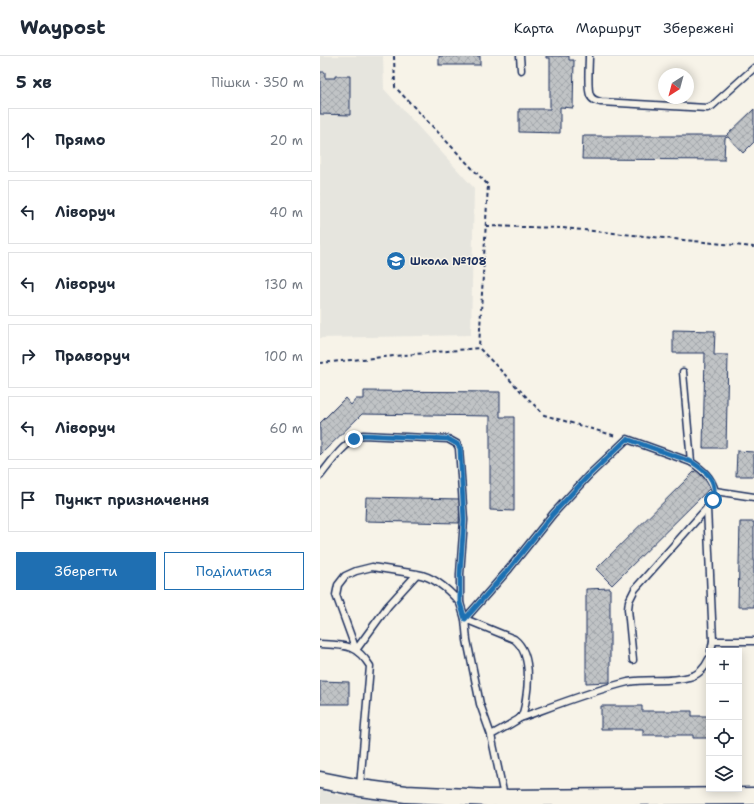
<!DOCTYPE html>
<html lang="uk">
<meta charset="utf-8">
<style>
:root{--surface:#fff;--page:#f2f2f3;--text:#1f2937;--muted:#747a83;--line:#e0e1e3;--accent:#1f6fb2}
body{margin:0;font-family:"Shantell Sans",sans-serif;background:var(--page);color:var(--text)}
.controls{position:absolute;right:12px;bottom:12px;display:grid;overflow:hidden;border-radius:0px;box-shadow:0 2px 10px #0003}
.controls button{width:36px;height:36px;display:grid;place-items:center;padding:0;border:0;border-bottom:1px solid var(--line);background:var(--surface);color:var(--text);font:20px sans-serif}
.compass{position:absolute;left:338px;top:12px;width:36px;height:36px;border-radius:50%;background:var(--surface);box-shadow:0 2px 10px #0003;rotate:216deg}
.stop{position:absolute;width:12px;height:12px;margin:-9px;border:3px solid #1f6fb2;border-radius:50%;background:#fff}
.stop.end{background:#1f6fb2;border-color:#fff;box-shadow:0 1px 4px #0008}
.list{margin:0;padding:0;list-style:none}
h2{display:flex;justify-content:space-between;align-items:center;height:52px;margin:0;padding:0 16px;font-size:17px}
h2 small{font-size:13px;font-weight:400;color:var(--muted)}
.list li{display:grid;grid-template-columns:26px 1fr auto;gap:12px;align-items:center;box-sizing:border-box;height:64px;margin:0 8px 8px;padding:0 8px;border:1px solid var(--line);border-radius:0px}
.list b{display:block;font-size:15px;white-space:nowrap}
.list em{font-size:13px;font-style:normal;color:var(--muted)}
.actions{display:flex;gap:8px;padding:12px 16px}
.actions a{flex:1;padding:9px 0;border:1px solid var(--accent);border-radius:0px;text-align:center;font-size:14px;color:var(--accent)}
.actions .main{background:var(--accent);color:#fff}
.icon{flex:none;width:22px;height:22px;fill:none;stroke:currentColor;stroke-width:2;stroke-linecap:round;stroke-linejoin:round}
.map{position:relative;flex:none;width:434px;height:748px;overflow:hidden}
header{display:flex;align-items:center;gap:24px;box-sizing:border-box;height:56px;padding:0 20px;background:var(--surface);border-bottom:1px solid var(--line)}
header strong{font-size:19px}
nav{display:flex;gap:22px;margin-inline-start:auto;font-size:14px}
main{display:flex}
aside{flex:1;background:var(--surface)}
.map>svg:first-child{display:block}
.built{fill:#e6e5de}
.building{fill:url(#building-cross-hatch);stroke:#1b2f5e}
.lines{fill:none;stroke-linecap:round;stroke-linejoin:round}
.service-casing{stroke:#1b2f5e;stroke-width:9}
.tertiary-casing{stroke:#1b2f5e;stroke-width:19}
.path{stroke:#1b2f5e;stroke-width:2;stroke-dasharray:4 3;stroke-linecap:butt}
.service{stroke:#f7f3e8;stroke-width:6}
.tertiary{stroke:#f7f3e8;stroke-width:16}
.route{stroke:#1f6fb2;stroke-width:5}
.labels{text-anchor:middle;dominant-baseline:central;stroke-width:3;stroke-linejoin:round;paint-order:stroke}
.poi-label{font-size:11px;font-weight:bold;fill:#1b2f5e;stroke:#f7f3e8;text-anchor:start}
</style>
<header>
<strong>Waypost</strong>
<nav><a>Карта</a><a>Маршрут</a><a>Збережені</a></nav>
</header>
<main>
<aside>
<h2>5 хв<small>Пішки · 350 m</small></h2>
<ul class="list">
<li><svg class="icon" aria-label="ahead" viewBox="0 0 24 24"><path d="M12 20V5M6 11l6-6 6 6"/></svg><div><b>Прямо</b></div><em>20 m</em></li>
<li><svg class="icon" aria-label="left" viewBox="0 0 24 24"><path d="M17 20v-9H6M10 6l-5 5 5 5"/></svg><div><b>Ліворуч</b></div><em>40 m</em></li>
<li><svg class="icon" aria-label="left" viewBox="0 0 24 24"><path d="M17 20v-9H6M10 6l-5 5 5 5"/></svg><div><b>Ліворуч</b></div><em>130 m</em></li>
<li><svg class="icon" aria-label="right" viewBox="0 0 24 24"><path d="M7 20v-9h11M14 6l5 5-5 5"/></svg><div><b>Праворуч</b></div><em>100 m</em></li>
<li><svg class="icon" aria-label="left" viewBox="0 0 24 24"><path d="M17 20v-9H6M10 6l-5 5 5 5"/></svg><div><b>Ліворуч</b></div><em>60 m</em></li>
<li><svg class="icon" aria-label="arrive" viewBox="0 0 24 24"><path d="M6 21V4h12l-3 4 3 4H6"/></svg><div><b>Пункт призначення</b></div></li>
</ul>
<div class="actions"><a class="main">Зберегти</a><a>Поділитися</a></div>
</aside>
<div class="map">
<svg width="434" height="748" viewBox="0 0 434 748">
<defs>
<pattern id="building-cross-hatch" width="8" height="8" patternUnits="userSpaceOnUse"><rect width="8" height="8" fill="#c0c3c5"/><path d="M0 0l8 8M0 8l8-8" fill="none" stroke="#a4a8ac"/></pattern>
</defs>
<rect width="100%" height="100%" fill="#f7f3e8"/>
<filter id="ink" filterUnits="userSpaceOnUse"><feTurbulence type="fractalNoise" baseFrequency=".025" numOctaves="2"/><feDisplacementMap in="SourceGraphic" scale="8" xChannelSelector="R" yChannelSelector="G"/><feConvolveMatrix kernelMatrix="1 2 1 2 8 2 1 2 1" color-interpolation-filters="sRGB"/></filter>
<g filter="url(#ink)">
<g class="built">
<path d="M0,0h63l1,33 90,99 -3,147 -151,3z"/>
<path d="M0,734l17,5 101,9h-118z"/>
</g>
<g class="building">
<rect x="119" y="0" width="41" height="9"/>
<path d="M226,0h23v4h5l-1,48 -13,-1v26l-41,-1v-23h31v-51h-4z"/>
<path d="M0,16h5v6h10v-2h15v39l-30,-1z"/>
<path d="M434,53v33l-11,11 -15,-16 -3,1 -1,22 -142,-1 1,-23h143z"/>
<path d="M353,274l42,1 -1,24h14l-2,93h-23l2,-95h-32z"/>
<path d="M44,335l136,1v25h14v94l-24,-1v-94l-128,-2 -42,41v-32l25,-25 6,7 5,-6h8z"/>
<path d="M417,395l17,1v24h-18z"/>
<path d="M376,414l16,16 -100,99 -16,-16z"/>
<path d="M46,441l94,2 -1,24 -94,-2z"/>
<path d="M420,466h14v85h-16z"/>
<path d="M290,532v94l-24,1v-94z"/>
<path d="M0,625l29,1v22h-29z"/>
<path d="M281,650h41v5h50v5h17v22h-16v-3h-50v-6h-42z"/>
</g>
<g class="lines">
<defs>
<g id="service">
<path d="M200,0l1,14"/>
<path d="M269,0c0,9 -2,32 1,39 2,5 6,6 11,7l106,6 5,-2 42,-38"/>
<path d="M363,316l8,90c12,8 20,15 24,29"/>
<path d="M0,420c12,-15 24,-34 43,-41l85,4 9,5 2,4 5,72 -4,54v29l5,16 2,21 13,64 11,31 13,61"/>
<path d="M387,452l6,133 -2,10"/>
<path d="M97,518l-29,32 -32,44 -20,-55 2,-10 7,-9 11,-5 16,-4 45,7c18,3 32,16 43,29"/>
<path d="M393,585h41"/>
<path d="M0,588c25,1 36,0 50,22l-10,120"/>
<path d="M313,604l-5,-51 1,-8 6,-12 72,-81 6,-7 2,-10 39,6"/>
<path d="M200,662c36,-13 71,-27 108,-36 20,-4 41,1 61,-5 9,-2 16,-9 20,-18"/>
<path d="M171,679c5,-3 28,-15 30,-18 3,-4 4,-12 5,-18 3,-19 5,-47 -12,-60l-49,-20 44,-50 44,-55 35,-38 39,-37 64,23"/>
</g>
<path id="tertiary" d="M0,724l40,8 46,6 82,4 266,-2"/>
</defs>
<use href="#service" class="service-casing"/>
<use href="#tertiary" class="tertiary-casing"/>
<g class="path">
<path d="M74,0l1,31 93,98 -9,162"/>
<path d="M166,170l77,2 191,19"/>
<path d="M0,307l159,-15 65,67 72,21"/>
</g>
<use href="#service" class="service"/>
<use href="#tertiary" class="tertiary"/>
</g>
</g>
<g class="lines" filter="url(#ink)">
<path class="route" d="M34,383l9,-4 85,4 9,5 3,4 4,72 -4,54v29l5,16 44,-50 44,-55 35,-38 39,-37 65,23c15,10 26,18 21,38"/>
</g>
<defs>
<symbol id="school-disc" viewBox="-11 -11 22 22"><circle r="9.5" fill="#1f6fb2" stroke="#f7f3e8"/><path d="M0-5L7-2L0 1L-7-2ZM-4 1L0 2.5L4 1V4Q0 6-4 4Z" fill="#fff"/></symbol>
</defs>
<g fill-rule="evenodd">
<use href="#school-disc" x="65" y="194" width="22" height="22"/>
</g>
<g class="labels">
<g class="poi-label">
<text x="90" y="205">Школа №108</text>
</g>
</g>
</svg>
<div class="controls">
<button>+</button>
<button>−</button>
<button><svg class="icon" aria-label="locate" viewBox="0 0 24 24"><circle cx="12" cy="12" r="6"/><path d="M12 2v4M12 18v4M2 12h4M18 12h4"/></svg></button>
<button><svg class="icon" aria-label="layers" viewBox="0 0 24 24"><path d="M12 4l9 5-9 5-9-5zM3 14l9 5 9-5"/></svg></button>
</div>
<svg class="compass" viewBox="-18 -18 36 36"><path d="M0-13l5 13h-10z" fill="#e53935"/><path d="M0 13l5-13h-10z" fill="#747a83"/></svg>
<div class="stop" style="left:393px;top:444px"></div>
<div class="stop end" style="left:34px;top:383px"></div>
</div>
</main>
